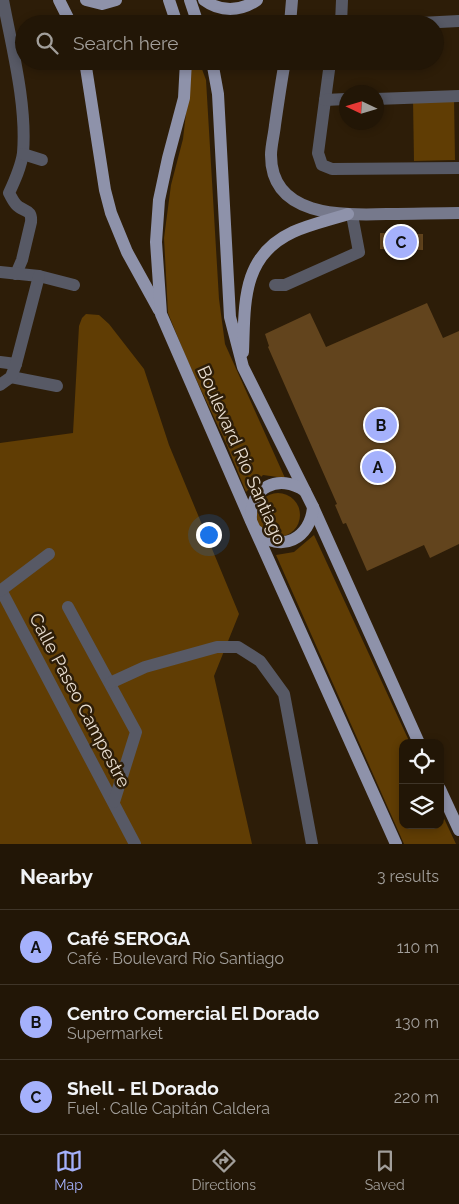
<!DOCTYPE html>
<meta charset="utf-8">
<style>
:root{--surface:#221606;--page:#2a1f10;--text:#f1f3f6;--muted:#a29f9b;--line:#3f3528;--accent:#a5b1fc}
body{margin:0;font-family:Raleway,sans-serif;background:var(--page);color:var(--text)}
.controls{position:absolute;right:15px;bottom:15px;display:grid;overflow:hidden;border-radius:10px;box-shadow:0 2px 8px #0003}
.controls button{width:45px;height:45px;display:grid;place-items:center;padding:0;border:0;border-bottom:1px solid var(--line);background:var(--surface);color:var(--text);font:25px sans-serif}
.compass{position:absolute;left:339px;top:85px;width:45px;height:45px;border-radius:50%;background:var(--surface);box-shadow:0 2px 8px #0003;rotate:274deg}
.you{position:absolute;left:208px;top:534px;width:18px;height:18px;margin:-12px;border:4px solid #fff;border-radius:50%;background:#1a73e8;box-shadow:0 0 0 8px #1a73e833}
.badge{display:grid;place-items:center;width:32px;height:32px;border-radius:50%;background:var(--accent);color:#111;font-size:16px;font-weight:700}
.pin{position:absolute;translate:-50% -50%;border:2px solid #fff;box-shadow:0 1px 5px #0006}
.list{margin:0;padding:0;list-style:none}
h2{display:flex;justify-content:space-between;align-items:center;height:65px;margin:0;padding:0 20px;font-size:21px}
h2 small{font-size:16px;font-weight:400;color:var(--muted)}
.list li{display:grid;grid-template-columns:32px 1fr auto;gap:15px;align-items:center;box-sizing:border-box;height:75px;padding:0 20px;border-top:1px solid var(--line)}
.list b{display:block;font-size:19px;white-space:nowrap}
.list p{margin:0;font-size:16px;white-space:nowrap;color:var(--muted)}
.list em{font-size:16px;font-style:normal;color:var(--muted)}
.icon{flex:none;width:28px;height:28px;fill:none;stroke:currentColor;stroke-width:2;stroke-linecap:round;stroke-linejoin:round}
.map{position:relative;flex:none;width:459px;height:844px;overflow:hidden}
.search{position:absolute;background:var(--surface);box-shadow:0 2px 8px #0003;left:15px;right:15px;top:15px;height:55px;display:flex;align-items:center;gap:12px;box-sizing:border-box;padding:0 18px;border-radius:28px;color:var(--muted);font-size:19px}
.sheet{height:290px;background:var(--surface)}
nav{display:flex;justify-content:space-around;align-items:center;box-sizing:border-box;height:70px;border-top:1px solid var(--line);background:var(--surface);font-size:14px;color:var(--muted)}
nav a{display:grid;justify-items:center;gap:2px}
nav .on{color:var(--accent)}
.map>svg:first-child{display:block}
.green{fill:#603d04}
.building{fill:#62441d}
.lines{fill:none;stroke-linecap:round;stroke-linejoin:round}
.street{stroke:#575965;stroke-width:12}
.secondary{stroke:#76798c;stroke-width:12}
.primary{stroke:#8e92aa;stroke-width:12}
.labels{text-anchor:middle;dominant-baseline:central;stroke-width:5;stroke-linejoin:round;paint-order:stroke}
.street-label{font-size:18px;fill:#eadfd2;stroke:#2d1d08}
</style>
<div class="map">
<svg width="459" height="844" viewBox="0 0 459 844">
<rect width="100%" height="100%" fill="#2d1d08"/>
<g class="green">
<path d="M192,61h7l7,19 13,219 6,45 60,134 -22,-3 -17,17 -20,-49 -39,-83 -19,-47 -4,-75 7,-53 12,-46z"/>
<path d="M454,98l1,62 -41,1 -1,-62z"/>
<path d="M86,314l13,1 10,9 35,45 25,76 70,169 -25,62 38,168h-252v-401l73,-10 6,-107 3,-8z"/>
<circle cx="278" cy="515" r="22"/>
<path d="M314,535l96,208h-7v82h37v-15l16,34h-52l-128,-289 18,-3z"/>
</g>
<g class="building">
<path d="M380,233l43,1v16l-43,-1z"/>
<path d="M427,303l16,35 16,-7v213l-29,14 -6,-13 -57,26 -21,-48 -3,1 -8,-19 2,-1 -69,-157 1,-1 -4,-12 45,-21 16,34z"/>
</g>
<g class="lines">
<g class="street">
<path d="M3,0c9,48 24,105 20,153 -2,14 -8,27 -14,40 3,5 5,11 10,14 7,5 13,3 12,15l-9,38 -6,14"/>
<path d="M341,24l1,-24"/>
<path d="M401,24l58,-3"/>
<path d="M329,70l-11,83 4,12 10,4 127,-1"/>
<path d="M376,99l83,-3"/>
<path d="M325,100l21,-1"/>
<path d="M23,154l19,6"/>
<path d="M0,272l39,4 35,9"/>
<path d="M275,285h10l74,-33 -7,-37"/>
<path d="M0,362l16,2"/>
<path d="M11,377l46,9"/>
<path d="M0,385l11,-8 5,-13 23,-88"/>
<path d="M1,590l134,254"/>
<path d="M0,591l49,-37"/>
<path d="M68,607l68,125 -22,70"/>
<path d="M110,683l35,-16 72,-20h21l22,14 24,33 28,150"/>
</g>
<g class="secondary">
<path d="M290,24l2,-24"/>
<path d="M285,61c-4,22 -7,43 -10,64 -1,10 -4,21 -4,30 0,64 75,60 120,59 22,0 45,-1 68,-1"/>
</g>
<g class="primary">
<path d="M59,0l12,24"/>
<path d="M86,0l16,4 14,-4"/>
<path d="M169,0l8,24"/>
<path d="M190,0l8,24"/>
<path d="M204,0c16,12 36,12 53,0"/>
<path d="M85,61l20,129 6,23 16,39 32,58"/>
<path d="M186,61l-2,37 -16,60 -9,42 -3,42 5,72 90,207 145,323"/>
<path d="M212,61l6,33 12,223 13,50 70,140 106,236"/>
<path d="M243,352c2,-48 -2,-96 50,-120 18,-8 37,-12 55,-18"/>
<path d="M251,520c-2,-33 28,-47 54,-29"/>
<path d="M257,531c23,24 54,7 56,-24"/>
<path d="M440,789l19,41"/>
</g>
</g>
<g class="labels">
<g class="street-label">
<text transform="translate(242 455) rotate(66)">Boulevard Río Santiago</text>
<text transform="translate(80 700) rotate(62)">Calle Paseo Campestre</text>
</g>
</g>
</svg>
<div class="controls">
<button><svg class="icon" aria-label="locate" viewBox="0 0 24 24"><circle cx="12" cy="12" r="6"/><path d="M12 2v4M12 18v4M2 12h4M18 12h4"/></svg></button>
<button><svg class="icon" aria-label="layers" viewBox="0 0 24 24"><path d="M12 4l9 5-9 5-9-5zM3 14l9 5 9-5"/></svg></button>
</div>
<svg class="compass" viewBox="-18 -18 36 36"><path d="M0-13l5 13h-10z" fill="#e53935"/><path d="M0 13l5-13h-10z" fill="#a29f9b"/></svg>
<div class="you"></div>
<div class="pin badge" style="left:378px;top:467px">A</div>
<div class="pin badge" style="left:381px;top:425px">B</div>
<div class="pin badge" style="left:401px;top:242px">C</div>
<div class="search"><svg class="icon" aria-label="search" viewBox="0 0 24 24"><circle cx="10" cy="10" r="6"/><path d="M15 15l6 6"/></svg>Search here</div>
</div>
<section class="sheet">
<h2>Nearby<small>3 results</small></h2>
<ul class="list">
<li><span class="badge">A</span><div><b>Café SEROGA</b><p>Café · Boulevard Río Santiago</p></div><em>110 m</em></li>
<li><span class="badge">B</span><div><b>Centro Comercial El Dorado</b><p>Supermarket</p></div><em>130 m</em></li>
<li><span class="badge">C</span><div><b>Shell - El Dorado</b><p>Fuel · Calle Capitán Caldera</p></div><em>220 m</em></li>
</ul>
</section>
<nav>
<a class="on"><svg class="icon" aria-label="map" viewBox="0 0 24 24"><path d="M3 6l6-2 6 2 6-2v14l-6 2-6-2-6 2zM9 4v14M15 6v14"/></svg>Map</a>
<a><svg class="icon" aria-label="directions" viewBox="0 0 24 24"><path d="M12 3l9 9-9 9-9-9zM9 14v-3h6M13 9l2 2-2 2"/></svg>Directions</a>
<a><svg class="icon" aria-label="saved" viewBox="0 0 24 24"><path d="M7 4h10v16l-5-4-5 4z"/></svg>Saved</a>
</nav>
